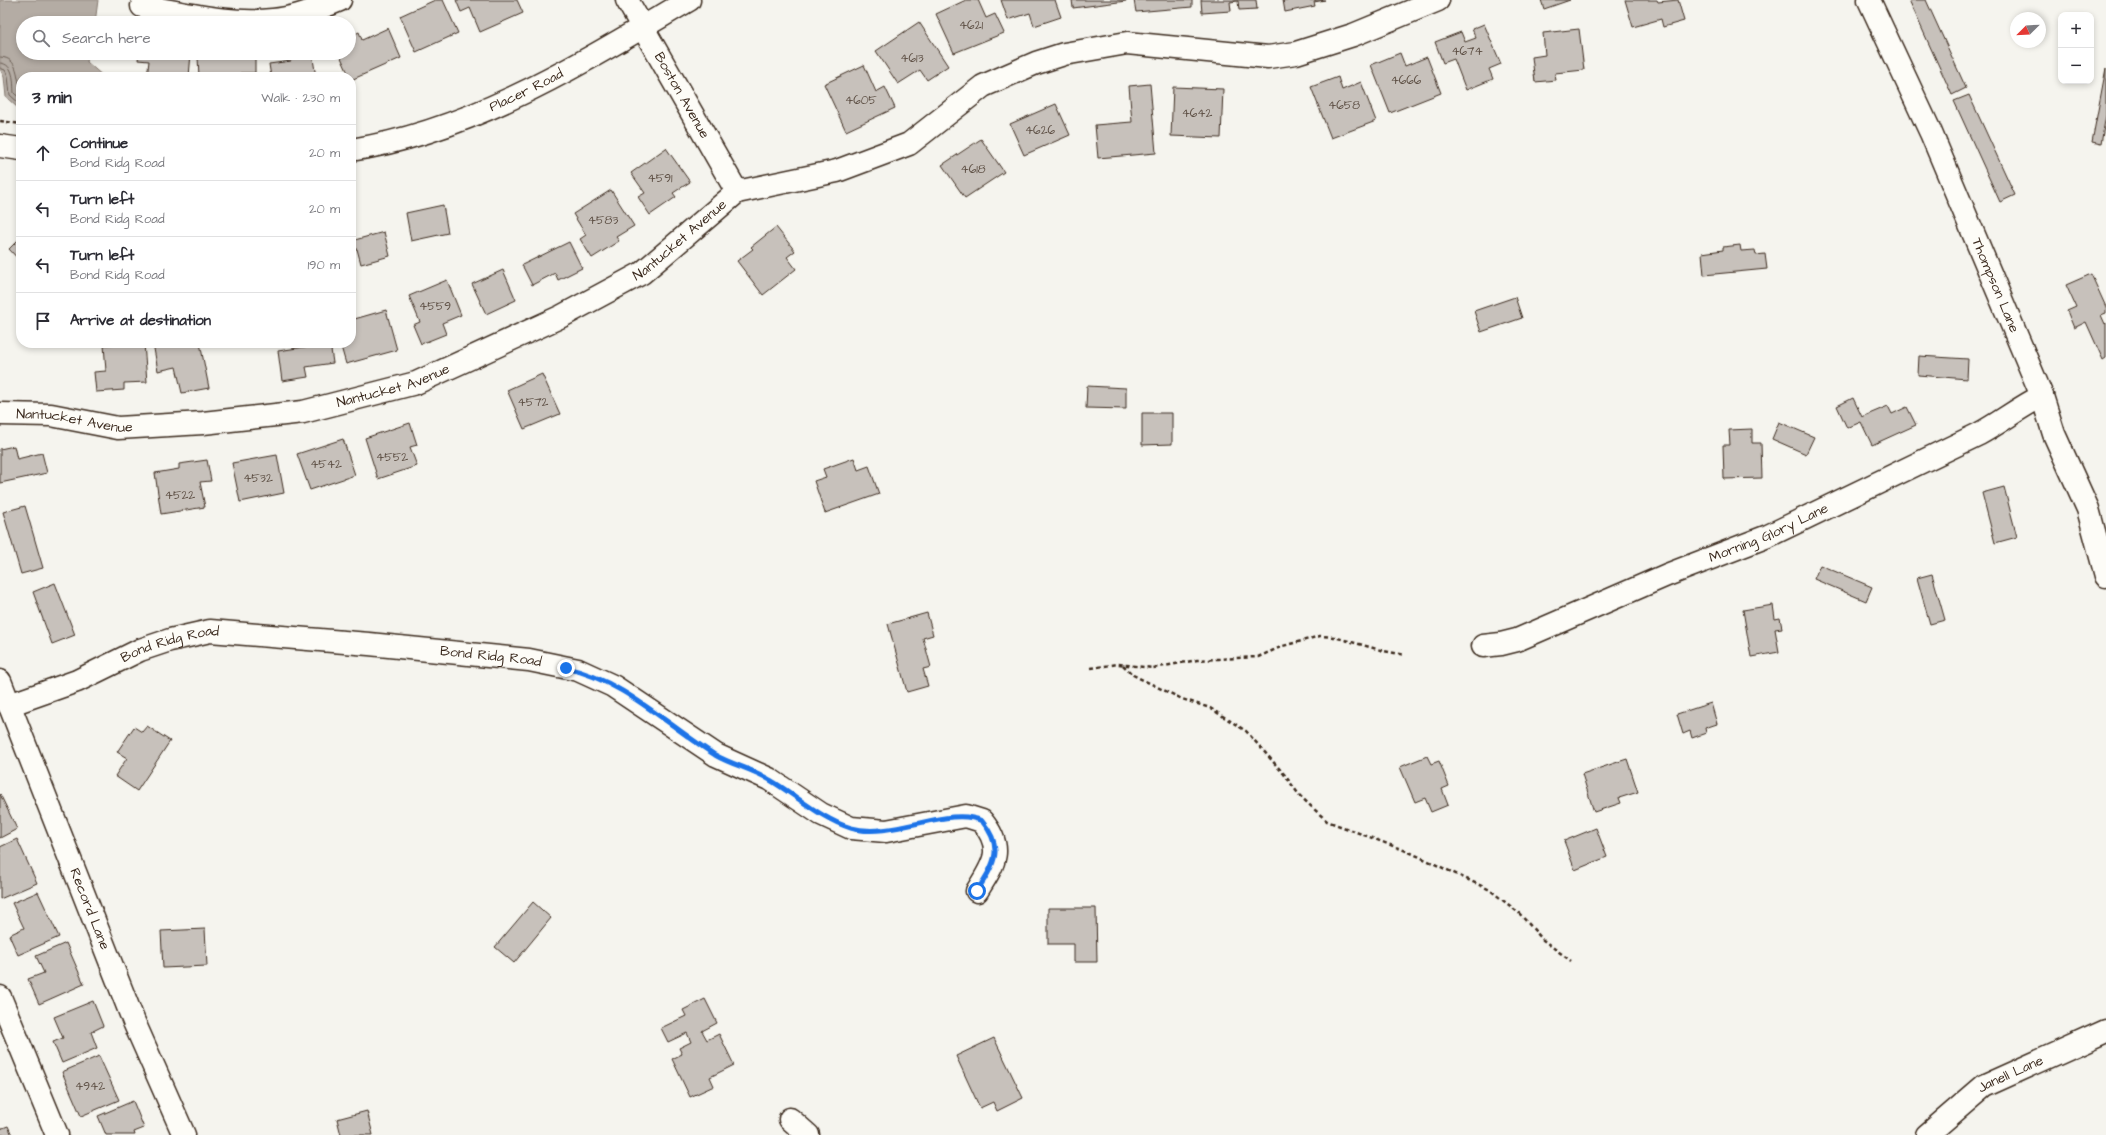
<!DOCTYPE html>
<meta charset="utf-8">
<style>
:root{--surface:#fff;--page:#f2f2f3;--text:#2b2b33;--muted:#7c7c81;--line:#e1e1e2}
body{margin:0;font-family:"Architects Daughter",sans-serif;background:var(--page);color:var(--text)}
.controls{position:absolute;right:12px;top:12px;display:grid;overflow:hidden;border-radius:8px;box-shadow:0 2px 6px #0003}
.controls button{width:36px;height:36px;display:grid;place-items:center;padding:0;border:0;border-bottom:1px solid var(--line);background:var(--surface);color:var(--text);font:20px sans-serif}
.compass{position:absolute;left:2010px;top:12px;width:36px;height:36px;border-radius:50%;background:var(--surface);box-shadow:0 2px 6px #0003;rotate:246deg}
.stop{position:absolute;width:12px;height:12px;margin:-9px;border:3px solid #1a73e8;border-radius:50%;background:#fff}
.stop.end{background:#1a73e8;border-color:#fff;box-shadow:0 1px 4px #0008}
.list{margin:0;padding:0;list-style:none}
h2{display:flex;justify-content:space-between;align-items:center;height:52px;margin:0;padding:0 16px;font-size:17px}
h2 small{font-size:13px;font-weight:400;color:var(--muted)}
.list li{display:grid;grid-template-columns:26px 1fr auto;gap:12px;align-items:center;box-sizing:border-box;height:56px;padding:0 16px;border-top:1px solid var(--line)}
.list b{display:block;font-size:15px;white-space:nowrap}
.list p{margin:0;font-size:13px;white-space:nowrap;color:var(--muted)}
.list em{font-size:13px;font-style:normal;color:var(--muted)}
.icon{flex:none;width:22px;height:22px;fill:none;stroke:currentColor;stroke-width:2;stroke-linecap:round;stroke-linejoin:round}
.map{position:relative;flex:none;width:2106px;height:1135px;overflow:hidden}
.search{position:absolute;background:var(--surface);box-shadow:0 2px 6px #0003;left:16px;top:16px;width:340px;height:44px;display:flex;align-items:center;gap:10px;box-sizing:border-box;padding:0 14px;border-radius:22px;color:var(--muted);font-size:15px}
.panel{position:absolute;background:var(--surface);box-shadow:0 2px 6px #0003;left:16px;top:72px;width:340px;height:276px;border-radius:16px}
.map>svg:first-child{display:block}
.water{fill:#b4aca4;stroke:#84786e}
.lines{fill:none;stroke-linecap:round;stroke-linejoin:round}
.shore{stroke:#6b5e54;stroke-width:1}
.building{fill:#c7c1bb;stroke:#3b2a1e}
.minor-casing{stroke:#3b2a1e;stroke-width:25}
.major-casing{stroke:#3b2a1e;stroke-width:25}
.path{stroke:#3b2a1e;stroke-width:2.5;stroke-dasharray:4 3;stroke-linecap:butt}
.minor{stroke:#fdfcf7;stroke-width:22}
.major{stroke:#fdfcf7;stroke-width:22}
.route{stroke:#1a73e8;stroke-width:5}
.labels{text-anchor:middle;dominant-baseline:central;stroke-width:4;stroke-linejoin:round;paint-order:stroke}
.number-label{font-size:12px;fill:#5e5045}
.street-label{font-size:14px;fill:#3b2a1e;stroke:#fdfcf7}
</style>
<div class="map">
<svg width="2106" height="1135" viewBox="0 0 2106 1135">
<rect width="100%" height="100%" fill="#f5f4ee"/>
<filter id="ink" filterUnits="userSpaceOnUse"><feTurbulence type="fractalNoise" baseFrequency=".025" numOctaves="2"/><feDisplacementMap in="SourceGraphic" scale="8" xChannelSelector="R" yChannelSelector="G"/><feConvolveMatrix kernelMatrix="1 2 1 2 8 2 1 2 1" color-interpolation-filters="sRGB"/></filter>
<g filter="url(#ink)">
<path class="water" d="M0,0h98l-3,23h-72v30h66l-2,9 17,15h-83v31l-2,1 -13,-12 -2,-20 -4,-8z"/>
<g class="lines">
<g class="shore">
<path d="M0,57c20,1 16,21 21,34"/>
<path d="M0,63c15,1 13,19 14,30l7,6"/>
<path d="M0,68l5,2 3,6 2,19 11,10"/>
</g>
</g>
<g class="building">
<path d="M435,0h8l15,33 -42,19 -16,-36z"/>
<path d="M456,0h61l6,13 -43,19 -10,-24 -9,4z"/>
<path d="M966,0h12l8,18 9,-4 9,19 -50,20 -18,-39z"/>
<path d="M1001,0h54l6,17 -27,9 -4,-13 -22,7z"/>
<path d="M1072,0h54v1l-53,7z"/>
<path d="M1134,0h58v7l-56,5z"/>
<path d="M1201,0h55l1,9 -18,1 -1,-9 -8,1 1,9 -29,2z"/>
<path d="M1283,0h42l-11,2 1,4 -30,6z"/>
<path d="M1541,0h29l-26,9z"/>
<path d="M1625,0h32l1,2 20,-2 6,21 -21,6 -2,-8 -28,8z"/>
<path d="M1909,0h17l40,88 -14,7z"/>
<path d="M919,22l29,44 -21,14 -7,-10 -22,14 -22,-33z"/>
<path d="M1484,24l17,40 -12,5 4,10 -27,11 -12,-31 -11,4 -8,-21 26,-10 4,10 11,-4 -4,-9z"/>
<path d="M388,28l13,30 -50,22 -12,-27h10v-16l10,-5 3,8z"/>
<path d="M1579,29l5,41 -29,3 1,7 -21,2 -3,-25 13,-2 -2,-22z"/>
<path d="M139,53h52l-2,24h-42l2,-16 -11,-1z"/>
<path d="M290,53h22l4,24h-45l-2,-13 22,-3z"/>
<path d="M1400,53l5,13 22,-9 14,36 -51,20 -19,-48z"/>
<path d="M255,56v17h-15v4h-41l-1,-20z"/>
<path d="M864,65l12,27 9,-5 10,21 -49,23 -22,-47z"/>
<path d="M2106,68v47l-5,29 -9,-2z"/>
<path d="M1338,77l4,13 19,-8 15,39 -45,17 -20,-51z"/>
<path d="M1150,84l6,69 -58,5 -3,-33 37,-3 -3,-36z"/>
<path d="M1173,87l50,2 -2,49 -50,-2z"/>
<path d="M1969,95l46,100 -15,7 -46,-101z"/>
<path d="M1056,104l14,31 -46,20 -14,-31z"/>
<path d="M981,139l23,33 -39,26 -23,-33z"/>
<path d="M666,148l24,34 -17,11 3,4 -26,18 -12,-18 7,-4 -14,-20z"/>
<path d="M611,190l23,36 -18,11 3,4 -27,17 -12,-19 6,-4 -13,-21z"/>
<path d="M443,205l5,28 -37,8 -5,-28z"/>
<path d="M776,227l19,24 -8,6 9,12 -33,26 -26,-34 16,-12 -2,-2z"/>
<path d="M384,232l6,24 -29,8 -4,-15 -4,1 -2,-9z"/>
<path d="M21,237v25l-12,-13z"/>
<path d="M569,242l13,26 -24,12 -3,-7 -23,12 -10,-20z"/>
<path d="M1740,245l1,6 14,-1 1,5 9,-1 2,15 -63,6 -2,-22 21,-3v-3z"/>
<path d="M503,270l13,30 -30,14 -14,-30z"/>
<path d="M2091,274l15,33v6l-5,2 4,9 1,-1v35l-3,2 -17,-38 -12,6 -7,-17 9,-4 -10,-22z"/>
<path d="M447,280l14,35 -19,8 4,11 -25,10 -8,-19 7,-3 -11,-26z"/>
<path d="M1515,297l7,21 -41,14 -7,-21z"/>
<path d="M386,310l11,40 -51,14 -6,-21h11v-23z"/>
<path d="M144,343l3,39 -23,1v7l-28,2 -2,-20 12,-1 -2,-26z"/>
<path d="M153,343h47l9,45 -27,5 -6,-26 -18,4z"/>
<path d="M330,343l3,20 -27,4 2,10 -26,4 -4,-30z"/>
<path d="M1919,356l49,3 -1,20 -49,-4z"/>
<path d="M542,374l18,40 -36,15 -17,-39z"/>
<path d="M1087,386l39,2v21l-40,-1z"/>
<path d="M1853,398l9,19 26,-11 4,8 15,-7 9,18 -44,20 -11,-23 -14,6 -10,-22z"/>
<path d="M1142,413h30v31l-30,1z"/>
<path d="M1779,422l35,15 -8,17 -34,-15z"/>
<path d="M410,423l7,22 -7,2 7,19 -39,13 -13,-41z"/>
<path d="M1752,429v14h9l1,35 -38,1 -1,-34h7l-1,-15z"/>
<path d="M343,439l12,36 -45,15 -13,-36z"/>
<path d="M14,446l3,13 25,-6 5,20 -47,10v-34z"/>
<path d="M277,455l7,38 -44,9 -8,-39z"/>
<path d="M854,458l4,12 11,-4 10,28 -54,19 -11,-32 12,-4 -3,-8z"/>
<path d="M207,460l4,21 -11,1 5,25 -44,7 -6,-41 24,-4v-5z"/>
<path d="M2004,487l13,50 -22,6 -13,-50z"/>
<path d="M25,506l18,62 -22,6 -18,-62z"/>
<path d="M1820,565l52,22 -6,14 -52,-22z"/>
<path d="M1932,574l13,46 -15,4 -13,-46z"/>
<path d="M55,583l20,52 -23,9 -19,-52z"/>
<path d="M1773,605l2,14 5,-1 2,10 -7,1 4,23 -28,5 -8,-47z"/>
<path d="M927,613l6,22 -10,3 8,29 -8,2 5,17 -21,6 -19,-68z"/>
<path d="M1711,703l6,21 -12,4 1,5 -14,5 -2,-7 -7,3 -6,-20z"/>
<path d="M147,726l23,15 -33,50 -22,-15 12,-18 -10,-6 17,-25 8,5z"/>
<path d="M1427,756l4,8 8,-3 10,25 -7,3 6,16 -17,7 -6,-14 -10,4 -15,-35z"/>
<path d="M1627,759l11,33 -19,6 2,5 -27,9 -12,-38z"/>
<path d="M0,794l17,35 -17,9z"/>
<path d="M1596,828l11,29 -32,13 -11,-29z"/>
<path d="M17,839l20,44 -37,16v-52z"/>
<path d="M38,892l21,45 -41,18 -9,-20 15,-7 -12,-25z"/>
<path d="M533,902l18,16 -37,45 -19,-16z"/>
<path d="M1048,908h48l1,54h-23v-18h-26z"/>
<path d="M205,929l2,37 -44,2 -2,-37z"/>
<path d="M66,943l18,41 -45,20 -11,-25 16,-6 -8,-17z"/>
<path d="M705,999l12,24 -15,8 5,9 12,-6 15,31 -24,12 4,9 -24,11 -18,-38 10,-5 -3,-6 12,-6 -4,-9 -19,9 -7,-14 25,-12 -3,-6z"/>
<path d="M93,1001l10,25 -12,6 6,16 -35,15 -9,-21 10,-4 -9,-21z"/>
<path d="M994,1038l29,60 -26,13 -4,-9 -13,6 -24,-52z"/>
<path d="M99,1056l20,44 -38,16 -19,-44z"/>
<path d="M133,1101l11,27 -10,4 1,3h-29l-8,-19z"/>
<path d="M367,1111l6,24h-32l-4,-16z"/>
<path d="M8,1126l4,9h-12v-6z"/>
</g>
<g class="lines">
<defs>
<g id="minor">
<path id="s1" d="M627,0l110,192"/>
<path id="s2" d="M1869,0l62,133 111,263 12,38 34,75 18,67"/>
<path d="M142,6c43,7 88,19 131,14 23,-2 46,-11 67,-20"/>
<path id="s3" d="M0,414l51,1 67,13 85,-5 100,-11 113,-29 146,-67 80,-43 95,-81 100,-21 72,-27 74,-58 53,-23 28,-9 63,-11 141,14 28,-4 57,-18 85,-35"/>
<path id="s4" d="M1483,646l18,-2 16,-4 150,-65 101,-39 211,-102c22,-12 41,-27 63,-38"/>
<path id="s5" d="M0,681l134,341 50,113"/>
<path id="s6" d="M9,705l68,-24 63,-31 30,-10 40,-9 159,13 160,16 49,10 35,16 103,69 53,24 52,35 30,14 35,3 80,-15 16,5c23,28 12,43 -5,70"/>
<path d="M0,997l57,138"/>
<path d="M790,1119l18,16"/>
<path id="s7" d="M1927,1135l57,-49 122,-55"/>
</g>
<g id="major">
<path d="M0,146l21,3"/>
<path id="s8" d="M351,150c123,-19 232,-88 338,-150"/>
</g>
</defs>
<use href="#minor" class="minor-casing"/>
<use href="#major" class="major-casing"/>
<g class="path">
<path d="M0,121l21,3"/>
<path d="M1123,665l10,10 49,24 28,9 36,23 38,43 16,22 27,25 82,31 81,38 29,23 24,27 28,21"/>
<path d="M1091,668l27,-4 35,4 44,-8 61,-3 25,-11 37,-10 14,1 50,14 21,4"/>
</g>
<use href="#minor" class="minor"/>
<use href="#major" class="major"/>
</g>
</g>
<g class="lines" filter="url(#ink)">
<path class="route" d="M566,668c57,12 101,57 149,87 17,10 38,14 55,25 26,15 51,39 81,48 41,12 98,-23 131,-7 23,28 12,43 -5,70"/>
</g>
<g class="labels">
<g class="number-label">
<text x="971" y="25">4621</text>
<text x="1467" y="51">4674</text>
<text x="912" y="58">4613</text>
<text x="1406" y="80">4666</text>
<text x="861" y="100">4605</text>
<text x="1344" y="105">4658</text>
<text x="1197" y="113">4642</text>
<text x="1040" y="130">4626</text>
<text x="973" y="169">4618</text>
<text x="660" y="178">4591</text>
<text x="603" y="220">4583</text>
<text x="435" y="306">4559</text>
<text x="533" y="402">4572</text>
<text x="392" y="457">4552</text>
<text x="326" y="464">4542</text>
<text x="258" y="478">4532</text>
<text x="180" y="495">4522</text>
<text x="90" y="1086">4942</text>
</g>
<g class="street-label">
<text stroke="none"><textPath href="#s8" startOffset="186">Placer Road</textPath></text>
<text stroke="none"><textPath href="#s1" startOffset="110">Boston Avenue</textPath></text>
<text stroke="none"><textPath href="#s3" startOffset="723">Nantucket Avenue</textPath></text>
<text stroke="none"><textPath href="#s2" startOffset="312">Thompson Lane</textPath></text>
<text stroke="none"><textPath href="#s3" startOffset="399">Nantucket Avenue</textPath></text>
<text stroke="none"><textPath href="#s3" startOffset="75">Nantucket Avenue</textPath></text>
<text stroke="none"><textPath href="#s4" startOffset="308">Morning Glory Lane</textPath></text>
<text stroke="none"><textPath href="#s6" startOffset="173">Bond Ridg Road</textPath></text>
<text stroke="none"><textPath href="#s6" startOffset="497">Bond Ridg Road</textPath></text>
<text stroke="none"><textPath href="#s5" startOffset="245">Record Lane</textPath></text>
<text stroke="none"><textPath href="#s7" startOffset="104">Janell Lane</textPath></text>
</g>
</g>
</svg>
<div class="controls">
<button>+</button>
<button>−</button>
</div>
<svg class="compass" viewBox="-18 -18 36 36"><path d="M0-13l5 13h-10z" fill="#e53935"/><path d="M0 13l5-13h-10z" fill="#7c7c81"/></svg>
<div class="stop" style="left:977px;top:891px"></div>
<div class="stop end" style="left:566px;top:668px"></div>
<div class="search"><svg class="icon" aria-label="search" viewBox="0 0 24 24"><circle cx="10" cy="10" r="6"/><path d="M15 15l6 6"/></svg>Search here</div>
<section class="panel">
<h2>3 min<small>Walk · 230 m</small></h2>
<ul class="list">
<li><svg class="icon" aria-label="ahead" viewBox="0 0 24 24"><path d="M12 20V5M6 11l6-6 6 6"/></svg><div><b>Continue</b><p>Bond Ridg Road</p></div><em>20 m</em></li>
<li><svg class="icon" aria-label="left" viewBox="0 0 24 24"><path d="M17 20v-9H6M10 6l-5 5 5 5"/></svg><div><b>Turn left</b><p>Bond Ridg Road</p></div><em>20 m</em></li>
<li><svg class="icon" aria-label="left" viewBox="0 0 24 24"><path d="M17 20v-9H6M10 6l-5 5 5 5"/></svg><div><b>Turn left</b><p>Bond Ridg Road</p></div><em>190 m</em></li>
<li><svg class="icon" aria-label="arrive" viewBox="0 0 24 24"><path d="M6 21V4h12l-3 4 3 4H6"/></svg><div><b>Arrive at destination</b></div></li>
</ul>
</section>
</div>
